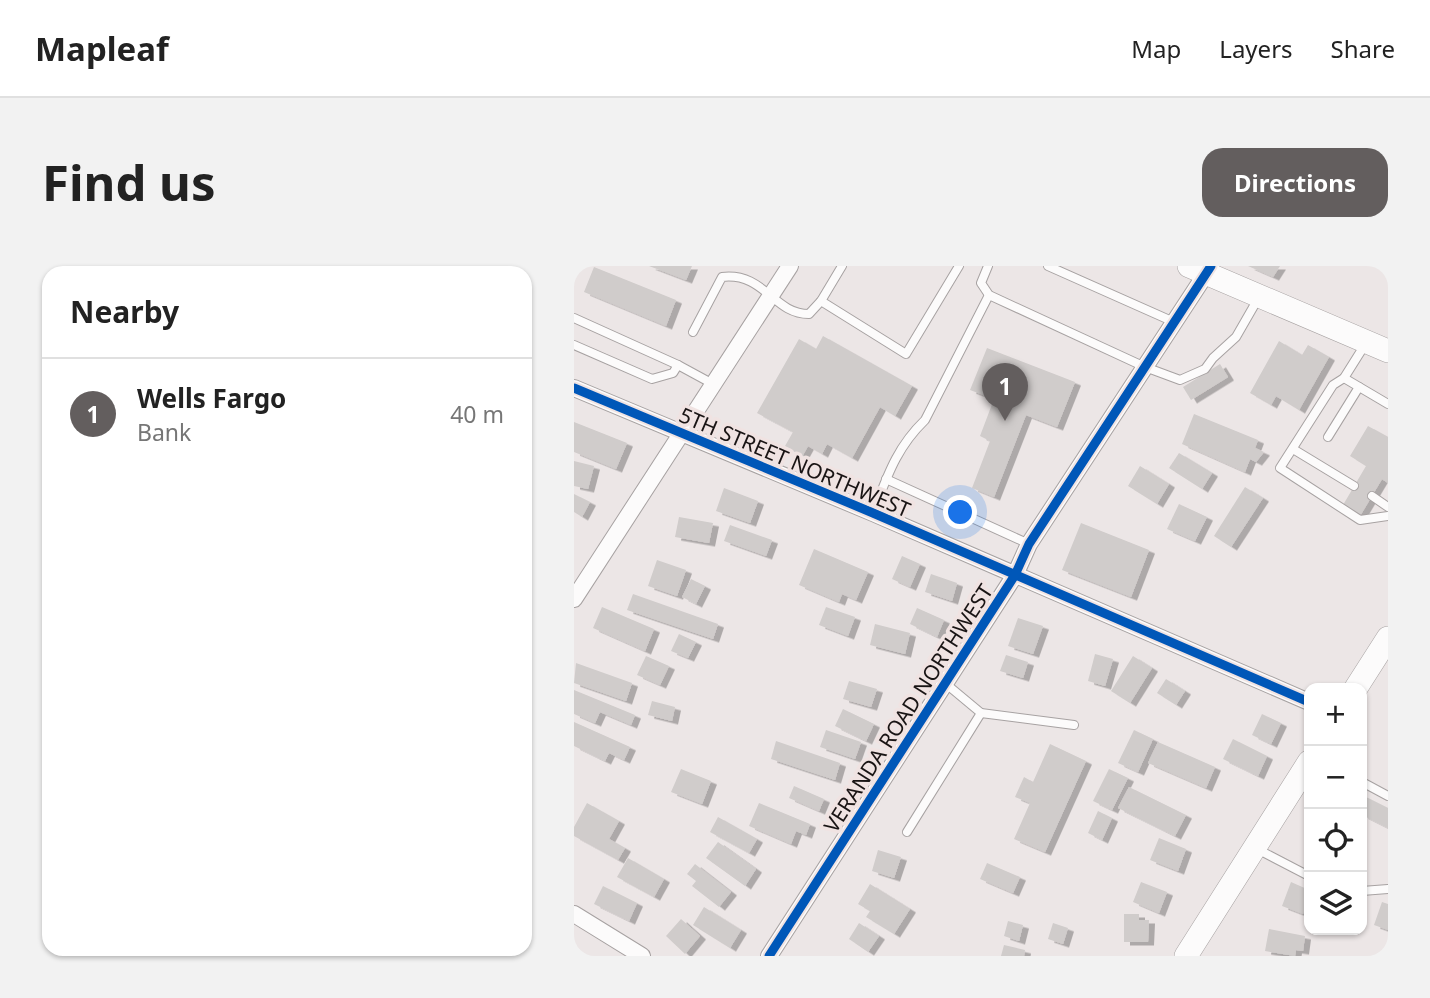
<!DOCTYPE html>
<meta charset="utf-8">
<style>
:root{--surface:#fff;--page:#f2f2f2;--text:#222;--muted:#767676;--line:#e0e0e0;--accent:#635e5e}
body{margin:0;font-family:"Noto Sans",sans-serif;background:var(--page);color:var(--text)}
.controls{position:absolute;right:21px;bottom:21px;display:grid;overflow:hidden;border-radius:14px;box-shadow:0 2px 5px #0004}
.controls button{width:63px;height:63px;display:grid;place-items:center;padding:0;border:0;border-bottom:2px solid var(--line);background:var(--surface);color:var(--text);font:35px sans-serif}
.you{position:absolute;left:387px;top:247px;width:24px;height:24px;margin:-18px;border:5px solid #fff;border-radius:50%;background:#1a73e8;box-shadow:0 0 0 10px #1a73e833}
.badge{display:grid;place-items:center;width:46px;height:46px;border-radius:50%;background:var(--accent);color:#fff;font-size:23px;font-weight:700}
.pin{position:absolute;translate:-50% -58px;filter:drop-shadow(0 2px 4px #0008)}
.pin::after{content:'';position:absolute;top:37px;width:24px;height:21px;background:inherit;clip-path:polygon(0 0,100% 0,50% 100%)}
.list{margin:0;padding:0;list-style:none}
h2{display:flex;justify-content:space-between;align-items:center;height:91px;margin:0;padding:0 28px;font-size:30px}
h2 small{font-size:23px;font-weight:400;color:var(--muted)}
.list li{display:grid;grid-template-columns:46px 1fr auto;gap:21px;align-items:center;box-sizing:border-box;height:112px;padding:0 28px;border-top:2px solid var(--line)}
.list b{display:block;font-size:26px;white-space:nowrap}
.list p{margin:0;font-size:23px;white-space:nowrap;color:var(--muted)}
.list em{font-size:23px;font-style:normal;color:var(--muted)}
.icon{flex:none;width:38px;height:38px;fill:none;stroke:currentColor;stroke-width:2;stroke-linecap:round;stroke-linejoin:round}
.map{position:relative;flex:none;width:814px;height:690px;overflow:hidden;border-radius:21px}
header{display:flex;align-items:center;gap:42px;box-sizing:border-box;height:98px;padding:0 35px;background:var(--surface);border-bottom:2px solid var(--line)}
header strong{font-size:33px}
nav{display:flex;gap:38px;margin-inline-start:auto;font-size:24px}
.intro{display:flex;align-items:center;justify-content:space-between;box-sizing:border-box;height:168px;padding:0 42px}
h1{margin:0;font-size:49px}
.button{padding:18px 32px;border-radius:21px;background:var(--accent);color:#fff;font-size:24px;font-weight:700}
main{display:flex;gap:42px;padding:0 42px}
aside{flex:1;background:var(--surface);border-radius:21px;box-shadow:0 2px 5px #0004}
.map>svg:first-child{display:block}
.building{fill:#d0cccb;filter:url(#shadow)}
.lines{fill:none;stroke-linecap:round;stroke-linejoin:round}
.service-casing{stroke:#a7a2a2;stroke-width:10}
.minor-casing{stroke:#a7a2a2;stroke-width:18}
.secondary-casing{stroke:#a7a2a2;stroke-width:24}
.service{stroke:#fcfbfb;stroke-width:8}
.minor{stroke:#fcfbfb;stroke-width:16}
.secondary{stroke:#fcfbfb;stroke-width:23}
.cycleway-casing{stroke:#f0e3e2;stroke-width:13}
.cycleway{stroke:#0057b8;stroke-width:9}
.labels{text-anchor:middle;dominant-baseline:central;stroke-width:7;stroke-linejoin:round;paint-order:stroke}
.street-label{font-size:21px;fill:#191414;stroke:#f0e3e2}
</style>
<header>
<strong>Mapleaf</strong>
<nav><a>Map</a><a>Layers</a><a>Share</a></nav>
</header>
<div class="intro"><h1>Find us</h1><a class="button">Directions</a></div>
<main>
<aside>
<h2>Nearby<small></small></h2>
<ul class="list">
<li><span class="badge">1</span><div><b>Wells Fargo</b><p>Bank</p></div><em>40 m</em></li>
</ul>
</aside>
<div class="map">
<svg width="814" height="690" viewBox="0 0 814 690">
<defs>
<filter id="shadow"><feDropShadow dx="6" dy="3.5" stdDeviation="0" flood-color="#0004"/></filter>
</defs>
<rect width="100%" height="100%" fill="#ece6e6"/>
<g class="building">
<path d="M75,0h43l-6,14z"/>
<path d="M674,0h32l-7,11z"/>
<path d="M20,1l82,33 -10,26 -82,-34z"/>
<path d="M249,70l89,50 -17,30 -15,-9 -28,51 -25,-14 -5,10 -14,-8 -5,9 -18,-9 8,-14 -36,-19 42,-74 17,10z"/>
<path d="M705,75l23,14 6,-10 21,12 -30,53 -23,-14 -5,9 -21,-12z"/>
<path d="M413,82l88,34 -18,45 -31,-12 -32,82 -22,-9 18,-47 -10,-5 14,-37 -24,-9z"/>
<path d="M646,98l8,13 -37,23 -8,-13z"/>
<path d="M620,148l64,26 -3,8 9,4 -8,10 -6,-3 -5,13 -63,-28z"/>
<path d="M0,156l53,21 -11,26 -42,-17z"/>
<path d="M794,160l20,11v46l-6,-4 -22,37 -17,-11 23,-39 -16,-10z"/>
<path d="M605,187l33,20 -10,16 -33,-21z"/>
<path d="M0,195l20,5 -6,23 -14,-3z"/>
<path d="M566,200l29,18 -12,20 -29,-18z"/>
<path d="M671,221l18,11 -32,49 -17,-11z"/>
<path d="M150,222l34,13 -8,22 -34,-12z"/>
<path d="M0,228l16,8 -8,15 -8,-5z"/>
<path d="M605,238l28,13 -12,24 -28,-12z"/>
<path d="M105,251l34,6 -4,20 -34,-6z"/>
<path d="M507,257l68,27 -18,47 -69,-27z"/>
<path d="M156,259l42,15 -6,16 -42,-15z"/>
<path d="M240,283l54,23 -12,28 -14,-6 -3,8 -40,-17z"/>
<path d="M328,290l18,8 -10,23 -18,-8z"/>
<path d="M83,294l29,10 -9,26 -29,-10z"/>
<path d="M357,308l26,9 -5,18 -27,-9z"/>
<path d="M117,313l14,7 -9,18 -14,-7z"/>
<path d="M59,328l85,30 -5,15 -86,-29z"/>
<path d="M28,341l52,22 -9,22 -52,-23z"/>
<path d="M252,341l29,10 -7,19 -29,-11z"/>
<path d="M343,342l27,12 -7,17 -27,-13z"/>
<path d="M444,352l25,8 -10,28 -25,-8z"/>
<path d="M301,358l35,9 -5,21 -35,-9z"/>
<path d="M105,368l17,8 -8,16 -17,-7z"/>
<path d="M521,388l18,5 -8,27 -17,-5z"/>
<path d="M432,389l22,7 -5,16 -23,-7z"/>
<path d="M72,390l23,10 -9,19 -23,-10z"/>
<path d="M559,390l19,12 -22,35 -19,-12z"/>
<path d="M2,397l56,20 -6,18 -52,-18z"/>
<path d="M592,413l19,12 -9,14 -19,-12z"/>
<path d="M275,415l28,8 -6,18 -28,-8z"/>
<path d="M0,424l61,25 -4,10 -31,-13 -5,11 -21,-9z"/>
<path d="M78,435l23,6 -3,14 -24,-6z"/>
<path d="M269,443l31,15 -8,17 -31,-15z"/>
<path d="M688,448l19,9 -10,21 -19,-9z"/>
<path d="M0,456l56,25 -6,13 -15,-7 -4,8 -31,-15z"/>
<path d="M252,464l35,12 -6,17 -35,-12z"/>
<path d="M560,464l19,9 -15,33 -20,-9z"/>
<path d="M659,473l34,17 -9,20 -35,-17z"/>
<path d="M202,475l64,22 -5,17 -64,-21z"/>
<path d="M584,476l57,25 -9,21 -58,-25z"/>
<path d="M476,478l36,17 -41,91 -31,-13 16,-36 -15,-6 9,-20 9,5z"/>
<path d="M107,503l30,12 -9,23 -31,-12z"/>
<path d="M535,503l19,9 -16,32 -19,-9z"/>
<path d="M220,520l30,13 -5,12 -30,-13z"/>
<path d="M555,521l57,28 -11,21 -57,-28z"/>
<path d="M788,529l26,13v20l-26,-13z"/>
<path d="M13,537l32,18 -10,18 16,9 -7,12 -44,-24v-9z"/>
<path d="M185,537l51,21 -4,11 -10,-4 -5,13 -42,-18z"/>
<path d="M524,545l14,7 -10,22 -14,-7z"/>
<path d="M144,551l39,22 -8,14 -39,-21z"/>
<path d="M585,572l27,11 -8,22 -28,-11z"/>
<path d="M144,576l38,27 -11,17 -39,-28z"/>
<path d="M304,584l23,7 -7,21 -22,-7z"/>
<path d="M54,592l36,21 -10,18 -37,-20z"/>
<path d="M413,597l33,14 -7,16 -33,-14z"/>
<path d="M121,598l36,28 -12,15 -27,-21 4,-5 -9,-7z"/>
<path d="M567,616l26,10 -8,21 -26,-11z"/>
<path d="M717,616l18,8v9l-6,15 -21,-8z"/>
<path d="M296,618l40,25 -16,25 -28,-17 4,-6 -12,-7z"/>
<path d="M29,620l34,17 -8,18 -35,-17z"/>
<path d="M808,636l6,2v26l-14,-5z"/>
<path d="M130,641l37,23 -11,18 -37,-23z"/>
<path d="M550,648h15v6h10l-1,22h-24z"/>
<path d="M107,653l19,17 -15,18 -19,-18z"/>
<path d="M434,655l15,4 -4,16 -15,-5z"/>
<path d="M285,657l20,13 -11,16 -19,-13z"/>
<path d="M479,657l15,5 -5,16 -15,-5z"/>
<path d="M695,663l36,7 -2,15 -7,-1 -1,6 -30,-5z"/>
<path d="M430,679l21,5 -1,6h-23z"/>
</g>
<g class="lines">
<defs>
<g id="service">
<path d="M414,0l-7,17 8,12 156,72 35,13 25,-11 8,-11 23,-21 23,-40"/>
<path d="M474,0l126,56"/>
<path d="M247,35l85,53 53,-88"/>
<path d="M0,52l104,47 35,19"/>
<path d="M119,66l29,-55c43,-5 51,37 87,37l12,-13 21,-35"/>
<path d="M792,77l-22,35 44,26"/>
<path d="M0,79l78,34 21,-6 5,-8"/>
<path d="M770,112l-11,7 -53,83 80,52 28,-4"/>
<path d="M754,171l31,-50"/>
<path d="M719,183l61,37"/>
<path d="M312,213l143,65"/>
<path d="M798,230l16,11"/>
<path d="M299,247c14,-36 23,-65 52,-93l64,-125"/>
<path d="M407,447l93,12"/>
<path d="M788,516l26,14"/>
<path d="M333,566l74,-119 -36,-30"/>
<path d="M683,583l52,27"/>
<path d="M788,625l26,-2"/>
</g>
<g id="minor">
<path d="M0,122l299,125 436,189"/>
<path d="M0,333l216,-333"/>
<path d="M0,648l68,42"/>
<path d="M195,690l246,-381 14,-31 182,-278"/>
</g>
<g id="secondary">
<path d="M615,0l199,85"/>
<path d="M782,422l32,-50"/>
<path d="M612,690l123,-194"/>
</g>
</defs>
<use href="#service" class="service-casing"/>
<use href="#minor" class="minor-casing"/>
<use href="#secondary" class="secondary-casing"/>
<use href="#service" class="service"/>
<use href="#minor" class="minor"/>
<use href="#secondary" class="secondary"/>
<defs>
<g id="cycleway">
<path d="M0,122l299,125 436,189"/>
<path d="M195,690l246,-381 14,-31 182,-278"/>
</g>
</defs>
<use href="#cycleway" class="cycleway-casing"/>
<use href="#cycleway" class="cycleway"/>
</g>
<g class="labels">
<g class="street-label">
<text transform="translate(221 196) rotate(23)">5TH STREET NORTHWEST</text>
<text transform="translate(334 442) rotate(-57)">VERANDA ROAD NORTHWEST</text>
</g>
</g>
</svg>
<div class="controls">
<button>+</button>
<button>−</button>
<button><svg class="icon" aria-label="locate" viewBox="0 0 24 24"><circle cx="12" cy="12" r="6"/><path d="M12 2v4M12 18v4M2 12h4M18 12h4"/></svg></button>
<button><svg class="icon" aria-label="layers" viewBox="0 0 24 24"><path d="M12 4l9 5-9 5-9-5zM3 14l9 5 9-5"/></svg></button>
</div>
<div class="you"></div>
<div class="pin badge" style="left:431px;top:155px">1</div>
</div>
</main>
